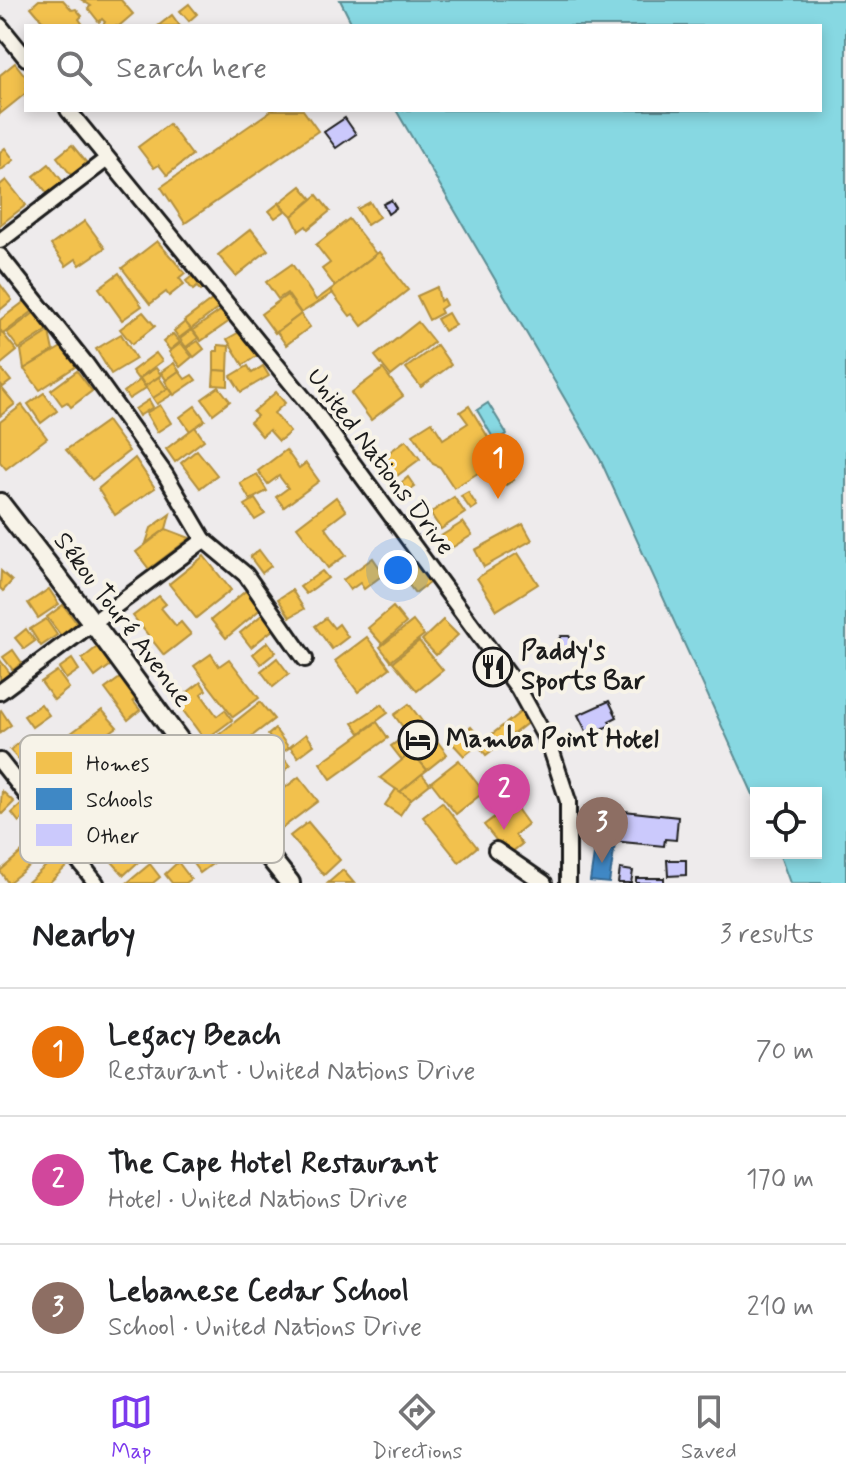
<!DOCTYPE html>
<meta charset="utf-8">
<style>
:root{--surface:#fff;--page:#f6f6f6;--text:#202124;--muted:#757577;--line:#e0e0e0;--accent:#7c3aed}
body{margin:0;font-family:Mynerve,sans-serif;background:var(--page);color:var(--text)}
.controls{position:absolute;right:24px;bottom:24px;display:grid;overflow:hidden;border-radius:0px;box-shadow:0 4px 12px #0003}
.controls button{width:72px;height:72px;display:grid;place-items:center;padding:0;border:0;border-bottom:2px solid var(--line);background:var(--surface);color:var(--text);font:40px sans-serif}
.you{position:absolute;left:398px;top:570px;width:28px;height:28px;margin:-20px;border:6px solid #fff;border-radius:50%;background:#1a73e8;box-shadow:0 0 0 12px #1a73e833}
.badge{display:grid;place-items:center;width:52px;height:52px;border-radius:50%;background:var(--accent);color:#fff;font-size:26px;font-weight:700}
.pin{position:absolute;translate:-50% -66px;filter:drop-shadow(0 2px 4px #0008)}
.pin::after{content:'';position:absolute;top:42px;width:28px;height:24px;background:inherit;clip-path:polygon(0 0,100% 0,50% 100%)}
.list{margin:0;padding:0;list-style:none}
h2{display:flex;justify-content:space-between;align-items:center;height:104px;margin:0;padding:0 32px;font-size:34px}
h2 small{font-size:26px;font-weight:400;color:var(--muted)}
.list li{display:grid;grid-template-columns:52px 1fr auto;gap:24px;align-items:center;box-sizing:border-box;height:128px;padding:0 32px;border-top:2px solid var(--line)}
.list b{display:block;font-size:30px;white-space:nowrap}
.list p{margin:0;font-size:26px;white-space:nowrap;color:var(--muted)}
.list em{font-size:26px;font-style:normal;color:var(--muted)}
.icon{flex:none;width:44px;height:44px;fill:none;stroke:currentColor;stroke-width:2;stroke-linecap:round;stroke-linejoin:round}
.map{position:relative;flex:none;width:846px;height:883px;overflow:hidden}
.search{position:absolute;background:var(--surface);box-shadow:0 4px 12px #0003;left:24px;right:24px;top:24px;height:88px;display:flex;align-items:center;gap:20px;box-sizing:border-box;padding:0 28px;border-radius:0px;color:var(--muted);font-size:30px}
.sheet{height:488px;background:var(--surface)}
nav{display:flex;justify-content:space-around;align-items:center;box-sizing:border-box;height:112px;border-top:2px solid var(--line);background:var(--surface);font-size:22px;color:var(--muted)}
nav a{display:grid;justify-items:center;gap:4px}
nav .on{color:var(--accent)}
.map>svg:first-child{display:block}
.water{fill:#87d8e2;stroke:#5c8d93;stroke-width:2}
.homes{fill:#f2c14e;stroke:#b2903f;stroke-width:2}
.schools{fill:#3f88c5;stroke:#346892;stroke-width:2}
.building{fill:#cbc9fc;stroke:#1c1c1c;stroke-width:2}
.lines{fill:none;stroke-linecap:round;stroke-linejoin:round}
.minor-casing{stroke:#1c1c1c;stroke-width:20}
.major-casing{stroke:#1c1c1c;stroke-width:24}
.minor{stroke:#f7f3e8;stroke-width:14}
.major{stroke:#f7f3e8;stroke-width:18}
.labels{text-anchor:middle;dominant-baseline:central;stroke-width:8;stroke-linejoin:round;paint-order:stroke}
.street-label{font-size:26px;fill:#1c1c1c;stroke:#f7f3e8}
.poi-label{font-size:26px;font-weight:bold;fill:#1c1c1c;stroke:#f7f3e8;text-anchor:start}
.key{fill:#f7f3e8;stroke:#b5b2ab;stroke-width:2}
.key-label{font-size:22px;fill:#1c1c1c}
</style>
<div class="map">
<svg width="846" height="883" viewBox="0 0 846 883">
<rect width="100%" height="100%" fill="#eeebec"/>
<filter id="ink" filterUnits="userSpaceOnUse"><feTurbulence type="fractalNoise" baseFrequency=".0125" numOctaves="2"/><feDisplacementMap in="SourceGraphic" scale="16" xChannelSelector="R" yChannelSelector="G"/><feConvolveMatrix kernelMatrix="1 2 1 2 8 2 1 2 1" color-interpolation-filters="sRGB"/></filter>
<g filter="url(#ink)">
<g class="water">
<path d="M340,0h506v883h-56l-11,-30h37v-60h-60v8l-156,-342 -204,-349h424v-84h-467z"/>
<path d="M488,403l19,31 -12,7 -18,-31z"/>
</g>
<g class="homes">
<path d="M39,0h24l9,10 4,-1 6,7 -3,3 5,7h-37l-16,-19z"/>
<path d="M82,0h39l12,14 -14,12h-17l3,-4 -3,-3 -3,3 -11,-14 3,-2z"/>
<path d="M189,4l8,10 -8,7 -9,-10z"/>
<path d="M172,15l8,11h-22z"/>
<path d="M15,63l11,14v16l-26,21v-39z"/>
<path d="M272,110h31l15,21 -133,92 -24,-36z"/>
<path d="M169,124l23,31 -25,20 -8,-10 -5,3 -16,-21z"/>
<path d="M72,145l19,23 -16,12 -18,-23z"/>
<path d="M5,148l9,12 -14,11v-19z"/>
<path d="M49,164l14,18 -15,12 -14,-18z"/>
<path d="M6,180l20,25 -26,20v-40z"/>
<path d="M301,186l11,13 -20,17 -13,-13z"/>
<path d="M317,195l13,16 -22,18 -2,-3 -7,5 -7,-15z"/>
<path d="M370,202l9,15 -12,8 -10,-16z"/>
<path d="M279,203l6,8 -10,7 -6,-7z"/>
<path d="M349,219l27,35 -41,32 -13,-17 8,-6 -14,-18z"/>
<path d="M85,221l20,27 -25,17 -4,-6 -10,7 -15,-21z"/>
<path d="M251,229l17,21 -32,26 -18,-21z"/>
<path d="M157,241l28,32 -6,5 5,6 -15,12 -3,-4 -16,12 -28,-36z"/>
<path d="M379,252l29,38 -46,36 -9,-12 -3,2 -20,-26z"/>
<path d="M292,264l24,36 14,-10 3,3 -32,20 -14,-20 -9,6 -12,-17z"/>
<path d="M119,273l23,33 -20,14 -23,-32z"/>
<path d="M196,273l11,13 -6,5 -4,-4 -4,3 -7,-9z"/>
<path d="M0,284l12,16 -12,10z"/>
<path d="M437,287l3,14 3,-2 3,6 -6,4 2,4 -13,7 -12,-24z"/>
<path d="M287,295l14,19 -26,19 -14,-19z"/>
<path d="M29,298l8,10 -34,26 -3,-4v-10z"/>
<path d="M213,299l7,8 -29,22 -7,-8z"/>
<path d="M226,307l8,11 -33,23 -8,-11z"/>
<path d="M38,310l13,18 -32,21 -12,-16z"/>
<path d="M143,312l12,14 -23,18 -12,-15z"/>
<path d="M448,313l7,12 -11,6 -7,-12z"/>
<path d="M301,314l9,13 -24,18 -9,-13z"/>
<path d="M185,322l6,7 -12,9 -5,-7z"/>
<path d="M418,322l16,20 -43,34 -16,-20z"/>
<path d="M0,330l17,21 -17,14z"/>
<path d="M192,330l6,8 -12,9 -6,-8z"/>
<path d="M243,330l15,25 -15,10 -16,-26z"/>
<path d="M49,332l4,19 -29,18 -3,-19z"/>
<path d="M121,334l15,25 -25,15 -15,-25z"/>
<path d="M173,334l7,8 -10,8 -7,-8z"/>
<path d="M198,341l6,8 -10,8 -7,-9z"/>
<path d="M181,343l11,14 -12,10 -11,-15z"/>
<path d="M65,345l13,20 -38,25 -16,-21z"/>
<path d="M218,345l11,1 -1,25 -14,-1v-19h4z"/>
<path d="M437,345l14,20 -30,22 -15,-19z"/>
<path d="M156,353l6,8 -24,18 -6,-8z"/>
<path d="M174,363l5,8 -13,9 -5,-8z"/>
<path d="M248,366l4,7 11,-7 6,10 -28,16 -10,-16z"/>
<path d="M0,367l11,14 -8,6 -3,-4z"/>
<path d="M156,368l5,7 -16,11 -5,-8z"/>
<path d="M383,369l20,27 -32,24 -20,-27z"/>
<path d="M214,370l14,1v15l-15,-1z"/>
<path d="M77,371l15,20 -21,16 -4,-5 -5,3 -11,-15z"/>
<path d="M179,371l6,8 7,-4 4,5 -22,15 -9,-14z"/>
<path d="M159,377l8,12 -14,9 -8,-12z"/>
<path d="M140,380l6,8 -17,11 -5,-7z"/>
<path d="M0,386l15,18 -15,12z"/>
<path d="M219,387l11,14 -17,13 -11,-15z"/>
<path d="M169,388l4,6 -16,10 -4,-6z"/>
<path d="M276,392l9,11 -11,10 16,19 -11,9 -10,-11 -7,6 -12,-14 7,-6 -4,-4z"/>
<path d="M44,393l13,18 -16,12 -13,-19z"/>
<path d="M149,400l4,7 -14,9 -4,-7z"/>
<path d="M22,405l25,33 -41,31 -6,-7v-40z"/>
<path d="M160,405l11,18 -14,9 -11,-19z"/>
<path d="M195,406l10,14 -15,11 -10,-14z"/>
<path d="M469,406l27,44 -15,10 5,8 -32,20 -14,-21 -7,-3 -20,-30 19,-12 11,17 25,-16 -8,-11z"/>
<path d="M107,421l22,30 -37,29 -26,-30z"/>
<path d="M195,427l9,13 -29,22 -9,-13z"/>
<path d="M406,440l14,19 -26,19 -14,-19z"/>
<path d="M197,450l20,25 -17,13 -19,-25z"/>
<path d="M286,450l13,18 7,-5 13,18 -35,26 -8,-10 12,-9 -9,-12 -11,8 -10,-13z"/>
<path d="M135,458l20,30 -40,27 -17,-26z"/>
<path d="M504,463l10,17 -8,5 -11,-16z"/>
<path d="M257,474l10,17 -17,9 -10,-17z"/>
<path d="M408,477l7,10 -7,5 -7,-9z"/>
<path d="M468,492l9,14 -6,4 -10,-14z"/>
<path d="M336,497l10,14 -21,16 21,28 -18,13 -31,-41z"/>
<path d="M454,497l11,16 -24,16 -11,-16z"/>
<path d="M255,499l10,15 -10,6 -10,-15z"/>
<path d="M170,514l-4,15 -20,14 5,-15z"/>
<path d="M463,522l9,13 -22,14 -9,-13z"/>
<path d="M523,524l9,16 -48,27 -9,-17z"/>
<path d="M166,529l24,9 -41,31 -13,-17z"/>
<path d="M259,550l12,16 -9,7 -12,-16z"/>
<path d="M410,550l23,30 -18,13 -23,-30z"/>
<path d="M518,553l20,31 -41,26 -20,-32z"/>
<path d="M204,556l27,34 -35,28 -27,-34z"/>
<path d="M373,558l11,16 -20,15 -4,-6 -10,7 -7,-10z"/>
<path d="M1,571l11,10 -9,10 -3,-3z"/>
<path d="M322,571l6,7 -22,16 -6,-7z"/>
<path d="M49,589l10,15 -21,14 -10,-15z"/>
<path d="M248,589l15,18 -37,31 -15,-18z"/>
<path d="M292,590l12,19 -14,8 -12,-18z"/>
<path d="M159,596l7,8 -5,4 15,18 5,-4 10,12 -27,21 -31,-39z"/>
<path d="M63,605l15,20 -16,12 -15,-20z"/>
<path d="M393,607l13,16 -24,21 -14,-16z"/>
<path d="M263,614l12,14 -24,19 -11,-14z"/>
<path d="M326,618l8,10 5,-4 9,13 -16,12 -17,-23z"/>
<path d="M46,619l11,16 -16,11 -11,-17z"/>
<path d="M443,620l15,15 -22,20 -14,-15z"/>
<path d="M413,621l11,14 -33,26 -11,-14z"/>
<path d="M26,629l9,12 -11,8 -9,-11z"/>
<path d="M367,637l23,31 -32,24 -23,-31z"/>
<path d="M419,641l24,29 -26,21 -24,-29z"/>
<path d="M268,642l8,10 -15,12 -8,-10z"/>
<path d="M101,644l14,18 -20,15 -13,-18z"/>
<path d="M13,650l9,13 -9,7 -10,-13z"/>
<path d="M211,654l8,12 10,-7 30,39 -26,19 -39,-51z"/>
<path d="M277,658l12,16 -16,13 -12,-16z"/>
<path d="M72,659l7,11 -13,9 -7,-11z"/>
<path d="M0,660l10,13 -10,8z"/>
<path d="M57,671l12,17 -15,12 -13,-18z"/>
<path d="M124,675l15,21 -6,5 7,9 -12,10 -23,-31z"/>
<path d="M201,682l5,8 -5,4 16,22 8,-6 7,10 -27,20 -29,-39z"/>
<path d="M260,702l14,17 -54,42 -13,-17z"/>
<path d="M41,704l8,11 -17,12 -8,-11z"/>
<path d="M382,704l6,9 -28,20 -7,-10z"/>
<path d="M409,704l38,50 -20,16 -15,-18 -10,8 -11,-14 17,-12 -14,-19z"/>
<path d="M1,710l10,15 -11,8v-22z"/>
<path d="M102,710l15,17 -77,57 -30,-34 15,-13 13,13 13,-9 4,4z"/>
<path d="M522,711l8,10 -44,34 -8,-10z"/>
<path d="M377,722l11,16 -57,41 -11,-16z"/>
<path d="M471,727l12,14 -19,15 -12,-13z"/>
<path d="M275,729l14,19 -8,5 -13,-18z"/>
<path d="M306,734l8,11 -16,12 -8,-10z"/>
<path d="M271,743l19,23 -13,11 -6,-7 -9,8 5,6 -14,11 -20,-24 10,-8 -3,-4 14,-11 4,5z"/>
<path d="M412,752l15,18 -27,22 -20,-14z"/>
<path d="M459,760l25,32 -28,22 -25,-32z"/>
<path d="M422,774l8,10 -19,15 -11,-7z"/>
<path d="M299,777l19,24 -37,28 -18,-24z"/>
<path d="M396,789l15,10 -11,16 -15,-10z"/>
<path d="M2,791l12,11 -12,12 -2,-2z"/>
<path d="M442,802l35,45 -18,15 -36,-45z"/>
<path d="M513,803l15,21 -13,11 7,9 -14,11 -24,-30z"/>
<path d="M22,804l8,9 -11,9 -7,-9z"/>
<path d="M308,822l32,38 -16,15 -34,-39z"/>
<path d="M215,824l19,24 -34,25 -18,-24z"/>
<path d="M128,832l20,21 -24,22 -20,-22z"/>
<path d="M23,851l10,12 -25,20 -8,-12z"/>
<path d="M57,856l10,10 -18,17h-22z"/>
<path d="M178,862l13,17 -5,4h-14l-7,-9z"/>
<path d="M150,864l10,13 -7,6h-26z"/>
<path d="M343,870l11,13h-26z"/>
</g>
<path class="schools" d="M596,841l19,3 -6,39 -19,-2z"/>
<g class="building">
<path d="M345,118l11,16 -20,14 -12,-16z"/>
<path d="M391,200l5,8 -8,6 -5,-10z"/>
<path d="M561,636h8l4,6 -1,8 -7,3 -7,-4 -1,-7z"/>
<path d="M609,701l8,16 -8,4 2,4 -23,10 -10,-20z"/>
<path d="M600,804l10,2 -4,26 -9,-2z"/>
<path d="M615,810l63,7 -2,23 -11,-1 -1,7 -52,-5z"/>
<path d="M667,860h19v15l-18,1z"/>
<path d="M620,869l13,2 -2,12h-13z"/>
<rect x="636" y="878" width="28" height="5"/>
</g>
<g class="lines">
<defs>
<g id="minor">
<path d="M0,26l26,32"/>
<path d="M68,110l247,302 203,276 32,58 18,55v82"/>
<path d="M0,241l107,-82"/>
<path d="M0,256l86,108 79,110 39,66 42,35 59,84"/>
<path d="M0,692l204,-152"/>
<path d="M0,761l96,122"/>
<path d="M496,850l48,33"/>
</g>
<path id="major" d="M0,503l93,120 114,155 83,105"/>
</defs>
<use href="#minor" class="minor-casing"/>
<use href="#major" class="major-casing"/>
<use href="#minor" class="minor"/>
<use href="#major" class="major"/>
</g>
</g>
<defs>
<symbol id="restaurant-ring" viewBox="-11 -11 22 22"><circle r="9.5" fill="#f7f3e8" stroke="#1c1c1c" stroke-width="1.5"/><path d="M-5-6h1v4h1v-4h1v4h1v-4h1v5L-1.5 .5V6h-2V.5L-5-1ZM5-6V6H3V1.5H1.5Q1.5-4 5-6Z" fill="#1c1c1c"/></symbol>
<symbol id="hotel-ring" viewBox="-11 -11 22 22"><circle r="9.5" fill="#f7f3e8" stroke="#1c1c1c" stroke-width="1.5"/><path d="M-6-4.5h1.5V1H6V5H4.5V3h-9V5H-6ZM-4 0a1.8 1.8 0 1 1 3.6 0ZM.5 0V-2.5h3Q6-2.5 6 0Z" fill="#1c1c1c"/></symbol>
</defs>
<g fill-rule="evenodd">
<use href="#restaurant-ring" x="471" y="645" width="44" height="44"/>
<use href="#hotel-ring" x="396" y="718" width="44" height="44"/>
</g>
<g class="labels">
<g class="street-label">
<text transform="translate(380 462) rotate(53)">United Nations Drive</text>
<text transform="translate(122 620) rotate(53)">Sékou Touré Avenue</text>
</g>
<g class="poi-label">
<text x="521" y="652">Paddy's<tspan x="521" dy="30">Sports Bar</tspan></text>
<text x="446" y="740">Mamba Point Hotel</text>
</g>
</g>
<rect x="20" y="735" width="264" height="128" rx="12" class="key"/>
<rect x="36" y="752" width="36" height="22" fill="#f2c14e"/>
<rect x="36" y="788" width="36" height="22" fill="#3f88c5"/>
<rect x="36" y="824" width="36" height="22" fill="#cbc9fc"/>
<g class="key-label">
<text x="86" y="771">Homes</text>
<text x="86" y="807">Schools</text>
<text x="86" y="843">Other</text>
</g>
</svg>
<div class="controls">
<button><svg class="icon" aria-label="locate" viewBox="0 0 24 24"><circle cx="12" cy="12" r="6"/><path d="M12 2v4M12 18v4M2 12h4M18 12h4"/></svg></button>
</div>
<div class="you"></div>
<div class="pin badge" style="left:498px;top:499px;background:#e8710a">1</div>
<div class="pin badge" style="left:504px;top:830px;background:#d1479c">2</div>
<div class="pin badge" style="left:602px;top:863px;background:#8d6e63">3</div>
<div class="search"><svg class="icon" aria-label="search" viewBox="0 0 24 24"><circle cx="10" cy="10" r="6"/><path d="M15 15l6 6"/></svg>Search here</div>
</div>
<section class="sheet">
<h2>Nearby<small>3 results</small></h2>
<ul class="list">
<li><span class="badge" style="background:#e8710a">1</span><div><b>Legacy Beach</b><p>Restaurant · United Nations Drive</p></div><em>70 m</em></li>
<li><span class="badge" style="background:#d1479c">2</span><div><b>The Cape Hotel Restaurant</b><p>Hotel · United Nations Drive</p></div><em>170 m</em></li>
<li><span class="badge" style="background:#8d6e63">3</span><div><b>Lebanese Cedar School</b><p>School · United Nations Drive</p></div><em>210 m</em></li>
</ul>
</section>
<nav>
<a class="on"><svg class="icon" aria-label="map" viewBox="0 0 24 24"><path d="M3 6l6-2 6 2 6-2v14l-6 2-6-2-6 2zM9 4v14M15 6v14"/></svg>Map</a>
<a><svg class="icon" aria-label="directions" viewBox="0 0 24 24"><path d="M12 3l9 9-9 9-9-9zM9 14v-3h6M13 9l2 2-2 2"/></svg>Directions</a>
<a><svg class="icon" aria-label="saved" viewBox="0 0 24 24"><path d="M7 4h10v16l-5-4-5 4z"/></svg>Saved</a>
</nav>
